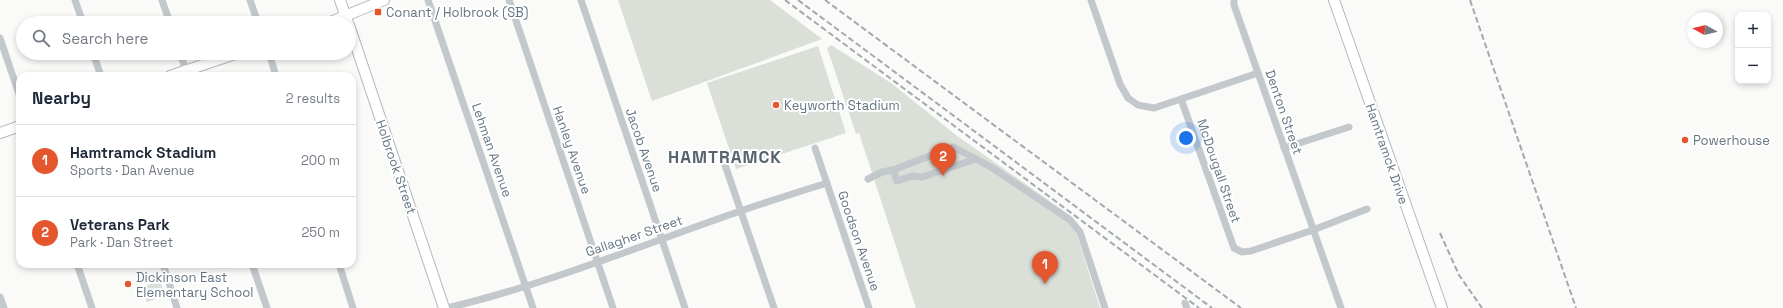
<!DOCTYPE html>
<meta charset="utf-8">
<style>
:root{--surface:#fff;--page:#f2f2f3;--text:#1f2937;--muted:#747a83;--line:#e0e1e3;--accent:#e4572e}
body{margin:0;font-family:"Space Grotesk",sans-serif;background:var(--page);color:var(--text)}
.controls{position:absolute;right:12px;top:12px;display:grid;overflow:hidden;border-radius:8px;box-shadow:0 2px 6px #0003}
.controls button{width:36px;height:36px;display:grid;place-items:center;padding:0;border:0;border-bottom:1px solid var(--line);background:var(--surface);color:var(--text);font:20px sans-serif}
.compass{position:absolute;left:1687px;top:12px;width:36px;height:36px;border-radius:50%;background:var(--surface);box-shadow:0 2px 6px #0003;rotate:278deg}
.you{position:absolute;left:1186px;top:138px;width:14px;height:14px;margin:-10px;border:3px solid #fff;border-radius:50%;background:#1a73e8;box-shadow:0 0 0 6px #1a73e833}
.badge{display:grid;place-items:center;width:26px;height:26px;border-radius:50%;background:var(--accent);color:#fff;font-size:13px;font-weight:700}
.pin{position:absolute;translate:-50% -33px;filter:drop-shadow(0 1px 2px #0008)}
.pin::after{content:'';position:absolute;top:21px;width:14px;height:12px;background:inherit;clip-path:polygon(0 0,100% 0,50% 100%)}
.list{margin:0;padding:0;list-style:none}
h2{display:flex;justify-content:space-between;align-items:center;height:52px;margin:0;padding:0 16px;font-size:17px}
h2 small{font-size:13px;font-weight:400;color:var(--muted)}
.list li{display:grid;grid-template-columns:26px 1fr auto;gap:12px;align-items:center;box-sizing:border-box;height:72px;padding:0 16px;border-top:1px solid var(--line)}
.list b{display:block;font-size:15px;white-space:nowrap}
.list p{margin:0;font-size:13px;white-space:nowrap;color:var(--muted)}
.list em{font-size:13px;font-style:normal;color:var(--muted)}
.icon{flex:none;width:22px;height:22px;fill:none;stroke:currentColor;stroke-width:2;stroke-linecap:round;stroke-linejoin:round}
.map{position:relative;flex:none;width:1783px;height:308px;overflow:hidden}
.search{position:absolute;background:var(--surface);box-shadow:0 2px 6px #0003;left:16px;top:16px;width:340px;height:44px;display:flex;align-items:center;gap:10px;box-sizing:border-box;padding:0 14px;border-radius:22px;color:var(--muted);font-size:15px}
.panel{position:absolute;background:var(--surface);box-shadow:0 2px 6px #0003;left:16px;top:72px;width:340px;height:196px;border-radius:12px}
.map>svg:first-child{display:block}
.green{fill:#dadfd7}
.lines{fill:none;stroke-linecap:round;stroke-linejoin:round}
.secondary-casing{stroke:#b3babf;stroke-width:12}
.street{stroke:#c3c8cc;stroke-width:7}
.secondary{stroke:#fff;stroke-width:10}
.rail{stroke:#a2aab0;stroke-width:2;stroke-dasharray:6 3;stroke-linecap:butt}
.poi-dot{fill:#e4572e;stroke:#fff;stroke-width:1.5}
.labels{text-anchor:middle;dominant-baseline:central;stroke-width:4;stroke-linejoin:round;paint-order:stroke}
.poi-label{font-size:13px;fill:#657683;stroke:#fff;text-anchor:start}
.street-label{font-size:13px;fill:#657683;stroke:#fff}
.district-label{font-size:17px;font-weight:bold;letter-spacing:1px;fill:#57646e;stroke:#fff}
</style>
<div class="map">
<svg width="1783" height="308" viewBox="0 0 1783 308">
<rect width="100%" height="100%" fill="#fafaf8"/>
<g class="green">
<path d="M618,0h152l52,39 -170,62z"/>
<path d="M831,45l60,38 65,52 115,81 29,92h-184l-57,-175 -3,1 -29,-86z"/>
<path d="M818,46l28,87 -110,36 -29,-86z"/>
<path d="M160,281l5,15 -18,6 -5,-15z"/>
</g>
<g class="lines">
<defs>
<g id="secondary">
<path d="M340,0l8,23"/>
<path d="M1334,0l108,308"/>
<path d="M328,23l56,-23"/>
<path d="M349,25l95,283"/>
<path d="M170,76l68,-23"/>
<path d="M0,133l20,-7"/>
</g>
</defs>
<use href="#secondary" class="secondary-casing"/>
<g class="street">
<path d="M75,0l8,23"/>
<path d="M162,0l8,23"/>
<path d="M250,0l8,23"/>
<path d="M428,0l105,308"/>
<path d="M509,0l104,308"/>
<path d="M581,0l104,308"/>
<path d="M1091,0l29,84 8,14 10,7 16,3 27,-9"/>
<path d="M1234,0v5l107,303"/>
<path d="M0,38l20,59"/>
<path d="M93,53l8,23"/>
<path d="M180,53l8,23"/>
<path d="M269,53l7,23"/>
<path d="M1258,73l-77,26 53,149 8,4 9,-1 62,-21 54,-21"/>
<path d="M815,148l54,160"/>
<path d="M1284,148l65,-21"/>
<path d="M976,159l-23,-12 -60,23 4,11 15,-5 10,1 54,-18 18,10 76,51 10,12 25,76"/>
<path d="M724,162l50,146"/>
<path d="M868,179l14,-7 11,-2"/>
<path d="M77,264l15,44"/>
<path d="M163,264l14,44"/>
<path d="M252,264l15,44"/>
<path d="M339,264l14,44"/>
<path d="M0,297l4,11"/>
<path d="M1185,303l2,5"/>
<path d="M447,308c97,-23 190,-61 285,-94 31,-11 63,-21 95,-31"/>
</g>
<use href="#secondary" class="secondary"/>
<g class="rail">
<path d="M785,0l414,308"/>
<path d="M798,0l414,308"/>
<path d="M825,0l416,308"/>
<path d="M1470,0l106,308"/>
<path d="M1440,233l19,42 23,33"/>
</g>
</g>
<g class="poi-dot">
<rect x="374" y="8" width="8" height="8" rx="2"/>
<circle cx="776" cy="105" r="4"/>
<circle cx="1685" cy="140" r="4"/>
<circle cx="128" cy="284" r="4"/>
</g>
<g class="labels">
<g class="poi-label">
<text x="386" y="12">Conant / Holbrook (SB)</text>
<text x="784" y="105">Keyworth Stadium</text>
<text x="1693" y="140">Powerhouse</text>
<text x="136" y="277">Dickinson East<tspan x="136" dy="15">Elementary School</tspan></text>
</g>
<g class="street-label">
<text transform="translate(1284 112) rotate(71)">Denton Street</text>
<text transform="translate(492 150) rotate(71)">Lehman Avenue</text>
<text transform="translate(572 150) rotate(71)">Hanley Avenue</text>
<text transform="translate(644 150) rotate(71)">Jacob Avenue</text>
<text transform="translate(1387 154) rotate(71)">Hamtramck Drive</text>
<text transform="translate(396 167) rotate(71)">Holbrook Street</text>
<text transform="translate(1219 171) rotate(71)">McDougall Street</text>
<text transform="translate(634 236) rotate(-19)">Gallagher Street</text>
<text transform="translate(859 241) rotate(71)">Goodson Avenue</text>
</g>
<g class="district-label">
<text x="725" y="157">HAMTRAMCK</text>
</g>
</g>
</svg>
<div class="controls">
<button>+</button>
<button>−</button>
</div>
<svg class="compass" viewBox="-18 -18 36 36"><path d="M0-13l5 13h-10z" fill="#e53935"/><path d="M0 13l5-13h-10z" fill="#747a83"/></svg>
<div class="you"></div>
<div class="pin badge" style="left:1045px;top:284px">1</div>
<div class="pin badge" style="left:943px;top:176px">2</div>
<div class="search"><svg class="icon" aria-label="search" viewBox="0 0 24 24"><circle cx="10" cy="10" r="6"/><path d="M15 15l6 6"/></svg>Search here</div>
<section class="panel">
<h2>Nearby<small>2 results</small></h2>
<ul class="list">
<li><span class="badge">1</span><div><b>Hamtramck Stadium</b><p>Sports · Dan Avenue</p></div><em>200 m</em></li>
<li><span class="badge">2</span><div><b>Veterans Park</b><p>Park · Dan Street</p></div><em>250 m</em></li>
</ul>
</section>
</div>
